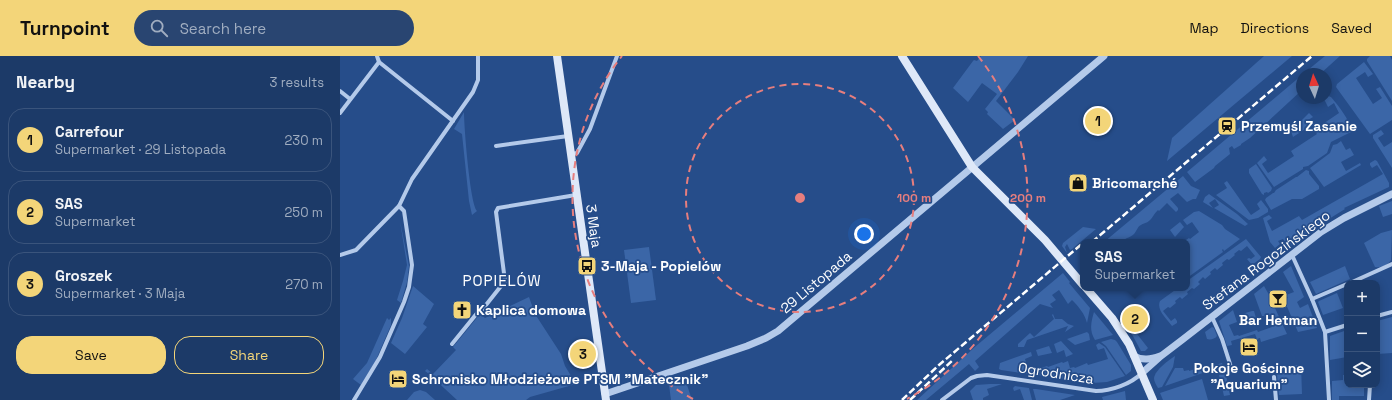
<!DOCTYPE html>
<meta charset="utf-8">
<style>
:root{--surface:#1c3a68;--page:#294571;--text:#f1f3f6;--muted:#a0adc0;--line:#3a547c;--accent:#f3d579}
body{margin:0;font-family:"Space Grotesk",sans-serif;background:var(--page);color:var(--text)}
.controls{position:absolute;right:12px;bottom:12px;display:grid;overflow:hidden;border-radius:8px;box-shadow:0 2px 10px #0003}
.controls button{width:36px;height:36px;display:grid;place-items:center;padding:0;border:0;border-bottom:1px solid var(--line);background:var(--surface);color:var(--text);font:20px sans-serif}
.compass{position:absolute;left:956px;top:12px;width:36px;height:36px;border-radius:50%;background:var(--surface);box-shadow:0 2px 10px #0003;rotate:356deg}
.you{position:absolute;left:524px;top:178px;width:14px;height:14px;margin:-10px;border:3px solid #fff;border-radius:50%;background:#1a73e8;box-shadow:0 0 0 6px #1a73e833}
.badge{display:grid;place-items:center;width:26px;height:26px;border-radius:50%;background:var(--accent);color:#111;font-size:13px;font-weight:700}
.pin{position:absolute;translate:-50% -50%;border:2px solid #fff;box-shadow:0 1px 4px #0006}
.popup{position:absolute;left:740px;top:183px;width:110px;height:52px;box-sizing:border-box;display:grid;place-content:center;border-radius:8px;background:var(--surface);filter:drop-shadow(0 1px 3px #0005);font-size:13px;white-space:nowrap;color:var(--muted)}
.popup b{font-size:15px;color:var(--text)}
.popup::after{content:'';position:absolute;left:50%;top:100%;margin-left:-8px;border:8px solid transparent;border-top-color:var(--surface)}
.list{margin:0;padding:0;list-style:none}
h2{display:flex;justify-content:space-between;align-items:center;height:52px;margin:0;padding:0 16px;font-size:17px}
h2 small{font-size:13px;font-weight:400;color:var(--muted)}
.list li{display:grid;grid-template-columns:26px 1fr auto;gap:12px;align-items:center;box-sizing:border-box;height:64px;margin:0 8px 8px;padding:0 8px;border:1px solid var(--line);border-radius:16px}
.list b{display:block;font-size:15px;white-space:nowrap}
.list p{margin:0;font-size:13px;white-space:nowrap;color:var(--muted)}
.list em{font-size:13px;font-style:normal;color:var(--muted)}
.actions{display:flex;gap:8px;padding:12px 16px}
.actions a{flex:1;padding:9px 0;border:1px solid var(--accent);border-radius:16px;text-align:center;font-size:14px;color:var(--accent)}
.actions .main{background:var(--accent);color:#111}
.icon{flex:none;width:22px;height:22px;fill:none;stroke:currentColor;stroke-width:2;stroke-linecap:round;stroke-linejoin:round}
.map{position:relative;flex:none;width:1052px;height:344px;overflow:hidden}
header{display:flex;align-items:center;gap:24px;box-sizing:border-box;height:56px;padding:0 20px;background:var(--accent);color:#111}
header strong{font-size:19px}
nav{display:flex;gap:22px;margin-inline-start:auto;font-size:14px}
.search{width:280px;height:36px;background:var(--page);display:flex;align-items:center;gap:10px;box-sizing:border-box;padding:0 14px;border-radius:22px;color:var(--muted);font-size:15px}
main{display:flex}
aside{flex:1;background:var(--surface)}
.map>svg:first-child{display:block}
.green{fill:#3b66a7}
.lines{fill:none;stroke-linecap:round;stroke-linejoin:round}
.minor{stroke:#b4caea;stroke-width:4}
.tertiary{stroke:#b4caea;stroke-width:7}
.secondary{stroke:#dee8f8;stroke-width:8}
.rail{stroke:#fff;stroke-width:2.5;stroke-dasharray:7 3;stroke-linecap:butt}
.ring{fill:none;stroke:#e67e7e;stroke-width:2;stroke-dasharray:7 5}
.labels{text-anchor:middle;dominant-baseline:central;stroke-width:3.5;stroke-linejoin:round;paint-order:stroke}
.poi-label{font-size:14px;font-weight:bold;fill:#fff;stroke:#264d8a;text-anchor:start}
.street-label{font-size:14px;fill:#fff;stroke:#264d8a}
.neighbourhood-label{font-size:15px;letter-spacing:1px;fill:#fff;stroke:#264d8a}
.centre{fill:#e67e7e;stroke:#264d8a;stroke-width:2}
.ring-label{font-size:12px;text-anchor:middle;font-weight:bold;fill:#e67e7e;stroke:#264d8a;stroke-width:3.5;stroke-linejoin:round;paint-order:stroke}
</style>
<header>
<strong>Turnpoint</strong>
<div class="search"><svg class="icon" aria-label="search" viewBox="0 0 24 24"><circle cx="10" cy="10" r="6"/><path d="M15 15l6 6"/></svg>Search here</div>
<nav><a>Map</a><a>Directions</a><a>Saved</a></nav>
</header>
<main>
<aside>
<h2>Nearby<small>3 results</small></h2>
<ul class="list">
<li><span class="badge">1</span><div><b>Carrefour</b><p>Supermarket · 29 Listopada</p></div><em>230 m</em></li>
<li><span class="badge">2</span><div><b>SAS</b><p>Supermarket</p></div><em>250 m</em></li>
<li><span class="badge">3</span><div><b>Groszek</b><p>Supermarket · 3 Maja</p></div><em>270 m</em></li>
</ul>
<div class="actions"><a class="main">Save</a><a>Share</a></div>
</aside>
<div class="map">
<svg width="1052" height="344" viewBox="0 0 1052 344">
<rect width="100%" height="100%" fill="#264d8a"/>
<g class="green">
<path d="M641,0h47l-10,16 -22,29 19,19 -12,9 -16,-15 1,-2 -3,-3 12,-15 -15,-11 -14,19 -15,-14 20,-27 1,-1 3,1z"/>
<path d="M924,0h28l-125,105 5,-23z"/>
<path d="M985,0h15l-20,18h-17z"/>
<path d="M1030,0h20l2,4v41l-25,-40v-2z"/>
<path d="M1024,6l9,12 -5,3 -3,-5 -9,6 17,26 9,-6 -6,-9 4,-2 12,19v14l-22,14 -34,-47 1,-3z"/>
<path d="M962,19v15l-52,48 -9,6v1l-7,4 -2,-3 -3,2 1,6 -15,12 -1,2 -19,14 -8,-10z"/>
<path d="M988,40l3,1c8,10 19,22 20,35l-20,10 -4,11 -19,13 -5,1v2l-29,18 -17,-24 7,-7 3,4 -5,4 6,9 26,-17 -3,-5 26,-17 -3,-4 25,-17 -5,-10 -6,4 -4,-8z"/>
<path d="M124,56c0,15 6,91 13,99l-5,4 -3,-14 -7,-67 -8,-5z"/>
<path d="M969,57l4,4 -5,3 3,5 -18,12 -2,-6z"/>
<path d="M1041,74l3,4 -6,4 6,9 8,-5v26l-19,-30v-3z"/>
<path d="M1001,85l5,9 4,-2 4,7 -13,7 5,9 14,-8 1,2 -37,22 -14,-19 20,-15 3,-8 4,-1z"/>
<path d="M1035,104l2,1 12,22v4l-45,21 1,1 -29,18 -15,11 -3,-3 -5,4 1,5 -4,4 -7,-9 -5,2 2,3 -5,4 -5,-6 -7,-24 6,-3 3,3 -5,3 5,10 27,-15 3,4 81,-46 -6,-9 -5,3 -2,-3v-2z"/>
<path d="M916,108l16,24 -1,3 -3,2 -1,-1 -3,1v2l-2,-1 -13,-21v-4z"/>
<path d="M966,114l3,1v3l10,12v3l-17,10h-10l-21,11 -6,-10 1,-2 7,-5h1l2,-3 20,-13h1z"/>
<path d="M843,120l8,10 9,4 -4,9h-3l-6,3 -9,-9 -8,6 8,9v2l-2,2 -9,-9 -8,8 -1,-1c-4,4 -5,7 -7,9 -3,4 -7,4 -10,6 -4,2 -4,6 -7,9 -4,4 -8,3 -12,8h-18z"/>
<path d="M887,125l24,34 9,-6 -3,-5 4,-4 7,9v3l-10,6 -9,2 -33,-25 11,-7 -3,-5z"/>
<path d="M869,138l28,20 11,10 -3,2 -31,-18 5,-3 -4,-6 -6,4 4,5 -10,-6 2,-5z"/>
<path d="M1052,145v13l-9,3 -4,-11z"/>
<path d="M859,155l23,14 3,4 15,10 -16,12 -1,-2 -1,1 1,2 -36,26v-36l-1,-2 3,-2 1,1 9,-7 -7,-10 -5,3 -4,-5 11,-8z"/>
<path d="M60,165l9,45 -2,16 -6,21 -4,-3 6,-19 4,-16z"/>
<path d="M840,166l4,5 -9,10 -5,-7z"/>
<path d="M743,171l13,2 -24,20 -2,1 -3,-6 -2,3 2,6 -5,-7 1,-3z"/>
<path d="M1052,174l-1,30c-3,5 -10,8 -16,7l-11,-24 17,-10z"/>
<path d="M906,183l15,18 -1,2 -8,6 -5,-6 2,-1 2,1 4,-3 -8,-10 -6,5 -2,-1 -5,4 1,1 -6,5 -2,-1 -5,4 1,2 -6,5 -2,-2 -5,4 1,2 -6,5 -2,-2 -5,5 2,2 -6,5 -2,-1 -5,4 1,2 -6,5 -2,-2 -5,4 1,2 -6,5 -2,-1 -5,4 8,10 4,-3 2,3v2l-5,3c-5,-7 -16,-16 -12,-25l18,-13h9v-7z"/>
<path d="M309,191l7,53 -25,3 -7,-53z"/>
<path d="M951,210l13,31 -7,5 3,6 8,-4 9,24 -19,4 -13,-30 -1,-3 4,-1 -2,-3 8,-3 -11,-20z"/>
<path d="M1005,210l5,13 -34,15 -6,-12z"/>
<path d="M723,217l7,9 -1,1 21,25 -3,15c-2,-9 -9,-17 -15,-23l-4,4 -9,-14 -7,5 4,5 -6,4 3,4 -13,-4 -65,57 4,6 -4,4 -6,-7 -43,36h-9l59,-54z"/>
<path d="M73,230l21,18 -11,20 4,3 -22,27 -14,-11 11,-25z"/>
<path d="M924,230l4,7 19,41 -26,8 -1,-4 -3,1 -2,-5 -24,7 1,4 -5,1 -8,-25 14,-11 4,12 -8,3 5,11 4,-1 1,1 18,-6 1,2 14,-5 -3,-10 -4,1 -1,-2h-2l-8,-22z"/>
<path d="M997,237l6,15 -20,7 -5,-13 1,-1z"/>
<path d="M189,241l6,17 26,40 4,12 11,18 -46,13 -4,3h-69l-25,-23 -3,3 -1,-1 1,-5 -4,-3 2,-2 6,5 23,-24 -3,-3 27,-33 5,4z"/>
<path d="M912,255h2l2,7 -10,3 -1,-2 -2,1 -2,-4 1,-2z"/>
<path d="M754,256l19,23 -18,5c-6,-9 -4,-18 -1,-28z"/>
<path d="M713,258l2,5h7l6,5 6,2 -9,6 3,-6 -41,14 -3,7h-6v-3l12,-11 4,4 20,-18 -2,-4z"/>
<path d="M1052,261v36l-15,1v-33z"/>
<path d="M47,262l2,2 2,-2v7l-16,37 -14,23 -8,-6 14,-16z"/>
<path d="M790,269l18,23 -3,3h-4l-13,-24z"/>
<path d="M872,271l2,1 3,8c-2,3 -7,4 -10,3l-2,-7z"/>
<path d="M1007,274v27l-17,3v-24z"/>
<path d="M747,276l2,2 1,6 -15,5 -8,-6z"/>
<path d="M771,283l4,1 2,2 14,23v6l-5,4 -20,-29 -5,-4z"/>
<path d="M721,285l12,13 -7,3 -2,-7 -7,3 -3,-9z"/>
<path d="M759,287l6,4 20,29 -18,6 -15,1 -61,-9 -1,-4 4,-1 1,1 12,-4 1,1 14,-5 1,1 5,-2 2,7 4,-1 1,1 12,-5 1,2 20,-6 -4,-11 -6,2 -2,-5z"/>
<path d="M709,290l3,7 -14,3 -2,-6z"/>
<path d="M691,296l1,4 -7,3 4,15 -28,-4 -2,-1 1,-6z"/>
<path d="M835,300l-2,11 -11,20 -4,1c-2,-3 -4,-7 -4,-10 1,-8 15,-18 21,-22z"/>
<path d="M882,307l1,3 -58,20 10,-18h8l1,3 5,-1v1l18,-6 1,2z"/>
<path d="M952,309h9l1,29 -23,1 -2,-21z"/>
<path d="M883,317l3,2 4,20 -6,1 -5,-21z"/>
<path d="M1003,319h4v10h17v11h-25v4h-7v-19l11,-1z"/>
<path d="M345,323l7,21h-21l-2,-15z"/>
<path d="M862,323l6,21h-45l-3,-7z"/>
<path d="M650,328h12l-15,5 2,6 -6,3v2h-10l-3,-9 6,-6z"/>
<path d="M675,330l14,2 3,12h-8l-4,-11 -6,2 -1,-3z"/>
<path d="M693,333h3l39,6 -15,5h-24z"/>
<path d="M80,334l6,2 9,8h-28l7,-8z"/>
<path d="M785,335l1,9h-23l-1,-3z"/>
</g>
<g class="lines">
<g class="minor">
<path d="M37,0l2,6 74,59"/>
<path d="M0,35l10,8"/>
<path d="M0,57l39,-51"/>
<path d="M156,90l72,-10"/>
<path d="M231,98l6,-1 13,-24 27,-73"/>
<path d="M0,199l16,-5 43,-44"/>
<path d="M952,199l20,44 13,33 4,68"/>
<path d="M1010,227l42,-19"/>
<path d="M972,243l35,-15"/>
<path d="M1037,260l15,-4"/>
<path d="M872,261l10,22 9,28"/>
<path d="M985,276l22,-7"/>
<path d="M112,288l26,-32 4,-2 23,-29 -9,-69 2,-4 78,-13"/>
<path d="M934,321l2,23"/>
<path d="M14,344l26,-43 24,-55 5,-15 3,-22 -8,-54 -5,-5 13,-27 61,-87 5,-12v-24"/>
<path d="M602,344l29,-22 6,-2 10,-1 109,16c15,0 35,-7 46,-18"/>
<path d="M1029,344l1,-15"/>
</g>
<g class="tertiary">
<path d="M794,300c9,5 17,3 26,0"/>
<path d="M802,317l19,-17 21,-16 139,-108 23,-14 48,-24"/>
<path d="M265,338l142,-48 19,-8 12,-7 326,-275"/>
</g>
<g class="secondary">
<path d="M217,0l49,344"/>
<path d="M562,0l70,111 73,73 38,45"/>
<path d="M746,232l26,30 17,26 24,56"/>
</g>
<g class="rail">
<path d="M752,186l220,-186"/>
<path d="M562,344l37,-35 144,-122"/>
<path d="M570,344l43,-40"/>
</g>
</g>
<g class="ring">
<circle cx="460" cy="142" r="114"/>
<path d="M353 343A228 228 0 0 1 282 0M638 0A228 228 0 0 1 567 343"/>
</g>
<defs>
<symbol id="station-square" viewBox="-11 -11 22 22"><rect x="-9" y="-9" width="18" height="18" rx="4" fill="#f3d579" stroke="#264d8a"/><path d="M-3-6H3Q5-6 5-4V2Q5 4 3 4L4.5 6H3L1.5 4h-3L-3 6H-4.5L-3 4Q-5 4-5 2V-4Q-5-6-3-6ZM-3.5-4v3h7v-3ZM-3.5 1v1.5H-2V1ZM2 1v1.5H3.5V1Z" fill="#111"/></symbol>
<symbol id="shop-square" viewBox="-11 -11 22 22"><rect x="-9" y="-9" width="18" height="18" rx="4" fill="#f3d579" stroke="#264d8a"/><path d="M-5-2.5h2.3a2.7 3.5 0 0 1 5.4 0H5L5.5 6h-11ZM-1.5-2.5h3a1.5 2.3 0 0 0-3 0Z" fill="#111"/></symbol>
<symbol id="bus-square" viewBox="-11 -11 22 22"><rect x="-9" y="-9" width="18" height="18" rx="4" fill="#f3d579" stroke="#264d8a"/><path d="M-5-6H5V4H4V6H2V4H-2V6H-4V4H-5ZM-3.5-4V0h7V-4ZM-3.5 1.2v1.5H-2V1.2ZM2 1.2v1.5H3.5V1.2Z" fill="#111"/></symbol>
<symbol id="bar-square" viewBox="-11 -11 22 22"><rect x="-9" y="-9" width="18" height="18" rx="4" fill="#f3d579" stroke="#264d8a"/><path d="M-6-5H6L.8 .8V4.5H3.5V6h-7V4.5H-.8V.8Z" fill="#111"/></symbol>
<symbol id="church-square" viewBox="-11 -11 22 22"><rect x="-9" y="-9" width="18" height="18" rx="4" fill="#f3d579" stroke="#264d8a"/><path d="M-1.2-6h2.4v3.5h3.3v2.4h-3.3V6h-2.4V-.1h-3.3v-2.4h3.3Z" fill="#111"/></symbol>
<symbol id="hotel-square" viewBox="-11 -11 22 22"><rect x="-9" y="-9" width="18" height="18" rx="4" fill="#f3d579" stroke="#264d8a"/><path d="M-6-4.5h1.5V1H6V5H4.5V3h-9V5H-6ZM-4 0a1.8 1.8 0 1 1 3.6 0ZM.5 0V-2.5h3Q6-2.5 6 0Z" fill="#111"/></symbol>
</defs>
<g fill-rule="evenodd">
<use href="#station-square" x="876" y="59" width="22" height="22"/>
<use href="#shop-square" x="727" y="116" width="22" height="22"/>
<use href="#bus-square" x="236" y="199" width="22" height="22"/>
<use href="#bar-square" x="927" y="232" width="22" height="22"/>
<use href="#church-square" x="111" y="243" width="22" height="22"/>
<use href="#hotel-square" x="898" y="280" width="22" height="22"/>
<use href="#hotel-square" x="47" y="312" width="22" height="22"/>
</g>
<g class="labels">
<g class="poi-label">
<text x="901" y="70">Przemyśl Zasanie</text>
<text x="752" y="127">Bricomarché</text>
<text x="261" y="210">3-Maja - Popielów</text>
<text x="136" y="254">Kaplica domowa</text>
<text x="938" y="264" text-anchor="middle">Bar Hetman</text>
<text x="909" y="312" text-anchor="middle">Pokoje Gościnne<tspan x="909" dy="16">"Aquarium"</tspan></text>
<text x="72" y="323">Schronisko Młodzieżowe PTSM "Matecznik"</text>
</g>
<g class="street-label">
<text transform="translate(254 170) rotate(82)">3 Maja</text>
<text transform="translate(926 204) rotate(-37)">Stefana Rogozińskiego</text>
<text transform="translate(476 226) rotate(-40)">29 Listopada</text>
<text transform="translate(716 317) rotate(9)">Ogrodnicza</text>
</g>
<g class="neighbourhood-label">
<text x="162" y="224">POPIELÓW</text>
</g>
</g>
<circle cx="460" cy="142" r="6" class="centre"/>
<g class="ring-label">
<text x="574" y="146">100 m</text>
<text x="688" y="146">200 m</text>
</g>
</svg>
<div class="controls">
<button>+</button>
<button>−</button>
<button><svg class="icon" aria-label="layers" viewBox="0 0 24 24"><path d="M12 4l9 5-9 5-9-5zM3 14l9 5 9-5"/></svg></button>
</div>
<svg class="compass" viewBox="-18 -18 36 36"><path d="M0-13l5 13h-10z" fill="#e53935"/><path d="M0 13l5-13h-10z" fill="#a0adc0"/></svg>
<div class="you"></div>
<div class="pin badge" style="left:758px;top:65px">1</div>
<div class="pin badge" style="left:795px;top:263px">2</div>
<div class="popup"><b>SAS</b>Supermarket</div>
<div class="pin badge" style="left:243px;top:298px">3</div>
</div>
</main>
